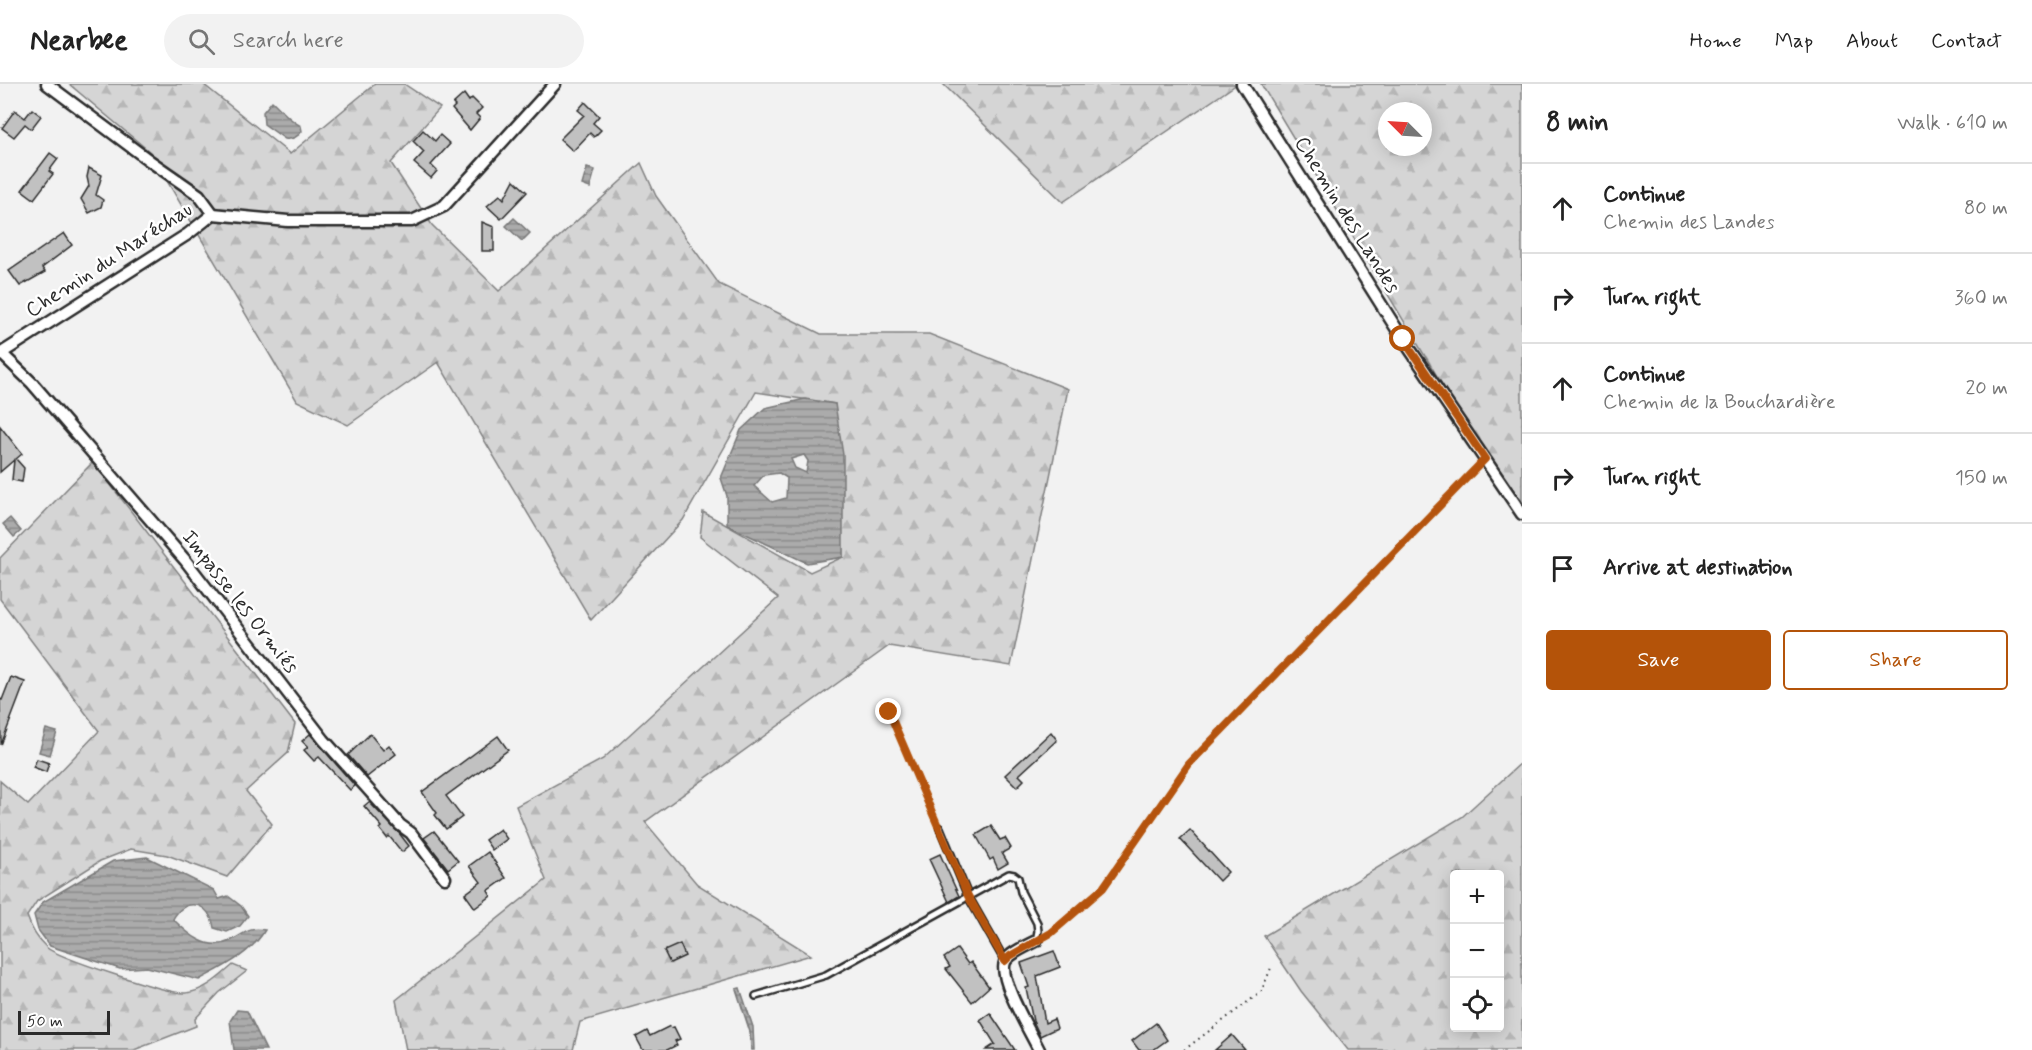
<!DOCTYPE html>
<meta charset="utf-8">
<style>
:root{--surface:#fff;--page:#f2f2f2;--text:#222;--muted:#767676;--line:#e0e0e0;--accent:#b45309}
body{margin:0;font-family:Mynerve,sans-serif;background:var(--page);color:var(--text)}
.controls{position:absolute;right:18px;bottom:18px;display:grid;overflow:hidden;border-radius:6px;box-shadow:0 3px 15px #0003}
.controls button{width:54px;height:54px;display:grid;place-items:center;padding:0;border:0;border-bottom:2px solid var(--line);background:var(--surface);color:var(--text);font:30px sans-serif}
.compass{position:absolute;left:1378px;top:18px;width:54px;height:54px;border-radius:50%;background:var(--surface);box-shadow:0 3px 15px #0003;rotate:294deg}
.scale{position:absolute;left:18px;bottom:15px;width:92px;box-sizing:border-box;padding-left:6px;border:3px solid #2b2b2b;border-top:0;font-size:16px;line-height:21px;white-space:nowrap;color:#2b2b2b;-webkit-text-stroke:4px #fff;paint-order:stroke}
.stop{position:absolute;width:18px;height:18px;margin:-14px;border:4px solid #b45309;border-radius:50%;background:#fff}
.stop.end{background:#b45309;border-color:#fff;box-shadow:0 2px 6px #0008}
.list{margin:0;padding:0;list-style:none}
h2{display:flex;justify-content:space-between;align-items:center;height:78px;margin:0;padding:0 24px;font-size:26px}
h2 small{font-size:20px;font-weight:400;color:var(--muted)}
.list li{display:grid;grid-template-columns:39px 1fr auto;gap:18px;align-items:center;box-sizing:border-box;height:90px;padding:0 24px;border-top:2px solid var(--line)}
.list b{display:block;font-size:22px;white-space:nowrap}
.list p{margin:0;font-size:20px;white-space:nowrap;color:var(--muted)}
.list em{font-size:20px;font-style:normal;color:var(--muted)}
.actions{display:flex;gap:12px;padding:18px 24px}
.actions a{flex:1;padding:14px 0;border:2px solid var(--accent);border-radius:6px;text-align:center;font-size:21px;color:var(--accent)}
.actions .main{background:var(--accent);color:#fff}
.icon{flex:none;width:33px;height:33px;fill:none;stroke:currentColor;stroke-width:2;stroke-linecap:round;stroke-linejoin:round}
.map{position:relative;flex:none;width:1522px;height:966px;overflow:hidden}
header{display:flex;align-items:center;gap:36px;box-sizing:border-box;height:84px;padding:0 30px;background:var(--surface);border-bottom:2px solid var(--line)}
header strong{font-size:28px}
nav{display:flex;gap:33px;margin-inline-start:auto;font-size:21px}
.search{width:420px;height:54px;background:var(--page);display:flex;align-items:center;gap:15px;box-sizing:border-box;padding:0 21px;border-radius:33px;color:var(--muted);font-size:22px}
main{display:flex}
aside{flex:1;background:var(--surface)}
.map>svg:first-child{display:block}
.forest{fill:url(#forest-firs);stroke:#808080;stroke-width:1.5;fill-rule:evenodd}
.water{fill:url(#water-rules);stroke:#787878;stroke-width:1.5;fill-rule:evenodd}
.building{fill:#c1c1c1;stroke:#2b2b2b;stroke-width:1.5}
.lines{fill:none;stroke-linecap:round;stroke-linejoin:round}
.lane-casing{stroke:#2b2b2b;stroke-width:10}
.street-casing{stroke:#2b2b2b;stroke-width:15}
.path{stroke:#2b2b2b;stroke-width:2;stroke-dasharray:1.5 4.5;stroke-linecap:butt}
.lane{stroke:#fff;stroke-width:5}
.street{stroke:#fff;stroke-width:10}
.route{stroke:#b45309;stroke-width:8}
.labels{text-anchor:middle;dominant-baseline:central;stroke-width:5;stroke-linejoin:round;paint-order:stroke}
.street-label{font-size:21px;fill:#2b2b2b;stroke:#fff}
</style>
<header>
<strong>Nearbee</strong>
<div class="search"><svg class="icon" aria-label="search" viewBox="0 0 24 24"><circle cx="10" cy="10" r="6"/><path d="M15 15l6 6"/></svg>Search here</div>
<nav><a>Home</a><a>Map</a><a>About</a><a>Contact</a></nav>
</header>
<main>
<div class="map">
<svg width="1522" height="966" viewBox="0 0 1522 966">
<defs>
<pattern id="forest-firs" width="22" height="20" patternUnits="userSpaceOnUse" patternTransform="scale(1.5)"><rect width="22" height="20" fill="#d5d5d5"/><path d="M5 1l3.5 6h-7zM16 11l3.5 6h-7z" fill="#b7b7b7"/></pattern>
<pattern id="water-rules" width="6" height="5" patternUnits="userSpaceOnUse" patternTransform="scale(1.5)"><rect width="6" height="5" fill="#ababab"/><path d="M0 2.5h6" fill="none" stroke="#8b8b8b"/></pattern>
</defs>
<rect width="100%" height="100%" fill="#f2f2f2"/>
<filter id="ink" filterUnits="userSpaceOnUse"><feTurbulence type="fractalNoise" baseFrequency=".0167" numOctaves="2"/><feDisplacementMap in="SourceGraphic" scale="12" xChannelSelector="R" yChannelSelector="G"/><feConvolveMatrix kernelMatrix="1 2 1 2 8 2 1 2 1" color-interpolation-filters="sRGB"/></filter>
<g filter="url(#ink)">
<g class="forest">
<path d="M69,0h134l87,70 85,-70h29l36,24 -49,55 41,62 67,66 142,-128 15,33 63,88 102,50h108l139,55 -57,277 -122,-20 -244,176 52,62 114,71 -231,67 -7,28h-167l-10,-50 150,-120 -30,-74 87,-47 175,-161 -78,-61 3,-25 107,60 33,-15 -8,-153 -79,-12 -73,128 -92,100 -153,-258 -90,63 -51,-24 -147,-249z"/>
<path d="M943,0h294l-174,118z"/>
<path d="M1261,0h261v433zM1387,27h36v36h-36z"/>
<path d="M93,378l202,262 -7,29 -42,38 26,33 -45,53 -60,-22 -36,-6 -31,12 -63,40 -10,15c4,12 9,22 19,31 10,10 126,48 140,46 19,-2 33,-16 47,-28l14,6 -28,22 -24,26 1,7 -62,24h-134v-269l28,24 71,-74 -99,-132v-41z"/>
<path d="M1522,678v288h-174l-47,-59 -37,-55 198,-119zM1454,790h46v154h-46z"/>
</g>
<g class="water">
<path d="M272,17c10,9 17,19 29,25l1,5c-3,5 -10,9 -17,8l-21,-15 -1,-12z"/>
<path d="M587,84l8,2 -5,18 -8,-3z"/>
<path d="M514,134l16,15 -8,8 -16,-15z"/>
<path d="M805,315l30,5 8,51v102l-36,6 -80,-38v-29l-6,-18 20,-48 24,-22zM804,371l4,6 -2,12 -11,-5 -4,-9zM779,389l8,5 -1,20 -14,4 -18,-16 10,-11z"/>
<path d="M10,434l11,13 -7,6 -11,-13z"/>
<path d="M46,645l11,3 -7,23 -11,-3z"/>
<path d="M147,773l67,33 5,9 9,-3 13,10 7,10 -8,10 -13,6 -13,-4c-4,-26 -29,-32 -41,-9 15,15 35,33 57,22 15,-7 17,-14 35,-11 -14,24 -42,37 -66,50l-52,-13 -27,2 -70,-23 -12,-16 -4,-15 9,-13 70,-41z"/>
<path d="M740,904l13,39 1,23h-3l-1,-18 -14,-43z"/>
<path d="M237,926l10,1 19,39h-32l-4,-29z"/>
</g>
<g class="building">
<path d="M464,10l5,7 3,-3 10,10 -6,6 4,4 -10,12 -18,-21 3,-3 -2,-2z"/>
<path d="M585,18l14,14 -6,7 8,7 -7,7 -4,-4 -17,18 -13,-12 24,-24 -6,-5z"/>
<path d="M32,25l9,7 -10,13 -6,-5 -11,13 -12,-9 13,-18 10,8z"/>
<path d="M423,46l12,11 5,-6 10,9 -19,21 6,6 -6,7 -17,-15 10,-11 -11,-11z"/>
<path d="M50,69l8,6 -9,12 4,3 -19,25 -12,-9z"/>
<path d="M89,84l13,7 -6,20 7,5 -2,7 -12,6 -8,-14 8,-13 -2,-9z"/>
<path d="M514,96l13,12 -26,27 -14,-13 13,-11 4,4z"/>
<path d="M482,138l12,5v24h-12z"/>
<path d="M64,149l8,12 -30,23 3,4 -25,14 -11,-15z"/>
<path d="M0,342l22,28 -6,5 8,9 -2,14 -10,-2 2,-20 -14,12z"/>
<path d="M11,593l14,5 -24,63 -1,-46 2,1z"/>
<path d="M1051,648l6,8 -38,35 5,5 -7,7 -12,-12z"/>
<path d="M310,650l45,52 -5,4 -31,-33 -5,4 -10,-11 4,-3 -6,-6z"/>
<path d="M370,650l13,16 6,-5 7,9 -29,23 -19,-22z"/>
<path d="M498,652l10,14 -62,46 16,21 -16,12 -11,-14 2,-2 -15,-21z"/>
<path d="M37,675l12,4 -3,9 -13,-5z"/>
<path d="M369,718l30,31 10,13 -7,6 -13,-16 -2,2 -7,-9 2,-2 -18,-21z"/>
<path d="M991,742l9,14 5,-2 6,10 -9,5 6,10 -10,6 -5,-11 -3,2 -14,-25z"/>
<path d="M500,745l7,10 -15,11 -7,-10z"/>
<path d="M1190,746l38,42 -9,9 -39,-42z"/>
<path d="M434,747l24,30 -10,8 -24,-31z"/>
<path d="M488,768l18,26 -18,13 3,5 -16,12 -10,-14 16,-12 -12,-16z"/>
<path d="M940,770l19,42 -10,6 -20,-43z"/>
<path d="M680,860l5,12 -15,7 -6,-12z"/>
<path d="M957,865l11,15 3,-2 18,25 -17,15 -26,-33 4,-2 -6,-9z"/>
<path d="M1054,867l6,16 -23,9 8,47 9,-4 3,9 -17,8 -7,-15 -7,-33 3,-1 -8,-24z"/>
<path d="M990,929l25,37h-29l9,-6 -15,-24z"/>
<path d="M1156,939l11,17 -14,10h-14l-7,-9z"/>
<path d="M670,942l1,2 3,-1 6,12 -5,2 2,4 -10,5h-24l-7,-13 11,-6 3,5z"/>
<path d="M1232,951l13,15h-30z"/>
</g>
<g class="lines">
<defs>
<g id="lane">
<path d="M940,744l28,68 37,65"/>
<path d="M756,912l70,-21 183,-101 5,1 4,3 3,14 16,31 1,8 -2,10"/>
</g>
<g id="street">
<path d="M1242,0l161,255 119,175"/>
<path d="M213,130l75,7h124l32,-15 111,-122"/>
<path d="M1,269l31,30 153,177 139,180 76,85 11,8 34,45"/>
<path d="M0,270l188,-120 25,-20 -14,-19 -49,-34 -103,-77"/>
<path d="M1036,857c-9,5 -27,12 -31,21 -7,17 26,71 34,88"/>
</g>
</defs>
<use href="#lane" class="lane-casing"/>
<use href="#street" class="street-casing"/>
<g class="path">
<path d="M889,628l47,108"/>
<path d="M1046,851l57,-47 86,-124 289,-297"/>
<path d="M1184,966l77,-58 10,-24"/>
</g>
<use href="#lane" class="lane"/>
<use href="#street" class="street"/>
</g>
</g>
<g class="lines" filter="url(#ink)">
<path class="route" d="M889,628l79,184 37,65 5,-5 41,-23 52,-45 86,-124 296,-305 -82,-120"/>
</g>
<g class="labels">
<g class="street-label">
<text transform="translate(1347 131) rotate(58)">Chemin des Landes</text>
<text transform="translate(109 176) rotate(-33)">Chemin du Maréchau</text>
<text transform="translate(240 518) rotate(52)">Impasse les Ormiés</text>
</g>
</g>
</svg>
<div class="controls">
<button>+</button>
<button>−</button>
<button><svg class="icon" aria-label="locate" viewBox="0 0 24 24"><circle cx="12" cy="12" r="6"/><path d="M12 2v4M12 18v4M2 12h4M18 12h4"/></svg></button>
</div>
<svg class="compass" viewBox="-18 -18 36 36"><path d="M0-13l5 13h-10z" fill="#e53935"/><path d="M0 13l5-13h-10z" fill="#767676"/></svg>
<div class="scale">50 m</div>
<div class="stop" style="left:1403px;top:255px"></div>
<div class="stop end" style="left:889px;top:628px"></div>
</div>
<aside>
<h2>8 min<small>Walk · 610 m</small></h2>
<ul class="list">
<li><svg class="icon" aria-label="ahead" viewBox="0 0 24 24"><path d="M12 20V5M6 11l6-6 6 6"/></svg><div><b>Continue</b><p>Chemin des Landes</p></div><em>80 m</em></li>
<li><svg class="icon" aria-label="right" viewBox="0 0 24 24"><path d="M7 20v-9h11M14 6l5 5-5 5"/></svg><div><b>Turn right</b></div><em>360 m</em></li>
<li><svg class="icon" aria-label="ahead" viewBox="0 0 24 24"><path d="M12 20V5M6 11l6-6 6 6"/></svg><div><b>Continue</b><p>Chemin de la Bouchardière</p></div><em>20 m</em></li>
<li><svg class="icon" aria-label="right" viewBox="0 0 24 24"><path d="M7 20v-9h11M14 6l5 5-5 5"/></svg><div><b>Turn right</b></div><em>150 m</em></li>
<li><svg class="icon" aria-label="arrive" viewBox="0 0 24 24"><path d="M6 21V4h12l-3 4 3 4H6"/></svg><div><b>Arrive at destination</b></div></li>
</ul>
<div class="actions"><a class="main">Save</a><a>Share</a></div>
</aside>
</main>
